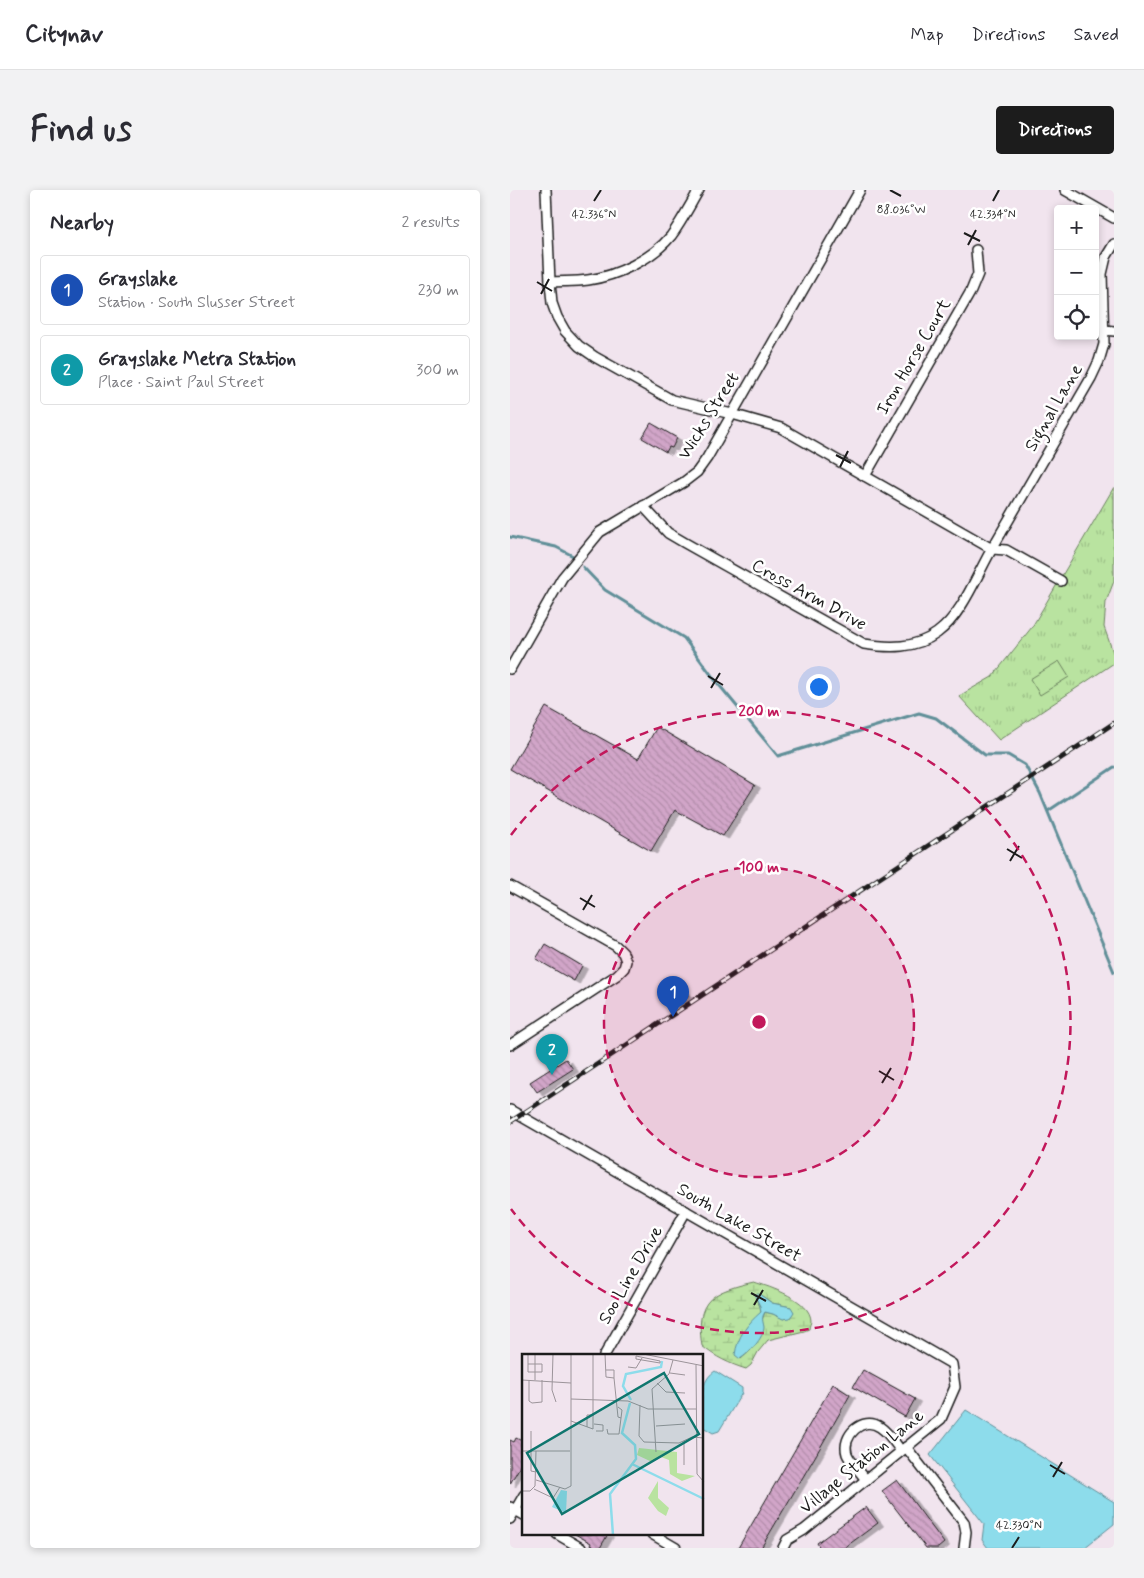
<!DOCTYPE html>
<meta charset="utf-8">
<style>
:root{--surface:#fff;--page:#f2f2f3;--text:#2b2b33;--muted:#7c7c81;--line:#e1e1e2;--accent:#1c1c1c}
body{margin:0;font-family:Mynerve,sans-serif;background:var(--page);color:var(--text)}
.controls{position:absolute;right:15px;top:15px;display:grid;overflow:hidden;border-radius:5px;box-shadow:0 2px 8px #0003}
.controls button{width:45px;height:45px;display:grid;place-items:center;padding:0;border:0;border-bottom:1px solid var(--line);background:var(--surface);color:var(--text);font:25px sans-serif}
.you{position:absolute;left:308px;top:496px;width:18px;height:18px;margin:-12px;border:4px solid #fff;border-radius:50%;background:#1a73e8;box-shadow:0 0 0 8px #1a73e833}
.badge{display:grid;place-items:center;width:32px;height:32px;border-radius:50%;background:var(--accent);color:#fff;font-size:16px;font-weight:700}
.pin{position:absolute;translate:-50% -41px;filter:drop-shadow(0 1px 2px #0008)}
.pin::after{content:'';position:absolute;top:26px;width:18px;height:15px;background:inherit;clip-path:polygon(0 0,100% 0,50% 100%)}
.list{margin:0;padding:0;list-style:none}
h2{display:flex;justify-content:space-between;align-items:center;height:65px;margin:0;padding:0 20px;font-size:21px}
h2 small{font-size:16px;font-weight:400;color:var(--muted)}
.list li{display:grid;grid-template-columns:32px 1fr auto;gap:15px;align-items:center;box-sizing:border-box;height:70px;margin:0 10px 10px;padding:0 10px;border:1px solid var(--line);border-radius:5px}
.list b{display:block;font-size:19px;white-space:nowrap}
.list p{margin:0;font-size:16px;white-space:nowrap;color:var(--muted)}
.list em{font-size:16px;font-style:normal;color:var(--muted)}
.icon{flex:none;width:28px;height:28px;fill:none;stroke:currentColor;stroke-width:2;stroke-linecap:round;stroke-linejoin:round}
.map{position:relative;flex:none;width:604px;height:1358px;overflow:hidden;border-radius:5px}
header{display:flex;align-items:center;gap:30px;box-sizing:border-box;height:70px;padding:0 25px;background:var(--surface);border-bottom:1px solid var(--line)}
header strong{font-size:24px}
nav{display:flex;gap:28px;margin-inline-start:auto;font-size:18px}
.intro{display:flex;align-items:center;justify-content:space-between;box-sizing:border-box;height:120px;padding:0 30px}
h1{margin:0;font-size:35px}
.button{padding:12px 22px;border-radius:5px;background:var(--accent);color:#fff;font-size:18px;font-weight:700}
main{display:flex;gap:30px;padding:0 30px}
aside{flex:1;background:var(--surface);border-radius:5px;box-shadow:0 2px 8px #0003}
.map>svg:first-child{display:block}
.wetland{fill:url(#wetland-marsh);stroke:#6a805e;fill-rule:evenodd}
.park{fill:url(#park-tufts);stroke:#6a805e}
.pitch{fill:#b9e3a0;stroke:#6a805e}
.water{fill:#8ddceb;stroke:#608f98}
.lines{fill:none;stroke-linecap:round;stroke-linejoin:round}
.stream{stroke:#608f98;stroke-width:3}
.building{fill:url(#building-back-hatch);stroke:#1c1c1c;filter:url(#shadow)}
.street-casing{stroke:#1c1c1c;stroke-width:12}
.street{stroke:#fff;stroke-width:9}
.rail-casing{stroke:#1c1c1c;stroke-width:5}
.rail{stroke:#fff;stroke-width:3;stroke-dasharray:9;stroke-linecap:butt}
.ticks{fill:none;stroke:#1c1c1c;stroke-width:2}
.ring{fill:none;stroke:#c2185b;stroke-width:2.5;stroke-dasharray:9 6}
.labels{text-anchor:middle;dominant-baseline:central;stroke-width:5;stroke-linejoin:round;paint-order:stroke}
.street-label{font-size:18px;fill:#1c1c1c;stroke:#fff}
.inset-river{fill:none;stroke:#8ddceb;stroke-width:2.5}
.inset-road{fill:none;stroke:#9c949a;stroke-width:1}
.view{fill:#0f766e;fill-opacity:0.15;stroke:#0f766e;stroke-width:2.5}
.inset-edge{fill:none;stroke:#1c1c1c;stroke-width:2.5}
.ticks-label{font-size:12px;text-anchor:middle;fill:#1c1c1c;stroke:#fff;stroke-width:5;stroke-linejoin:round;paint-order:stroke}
.centre{fill:#c2185b;stroke:#fff;stroke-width:2.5}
.ring-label{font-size:15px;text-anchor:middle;font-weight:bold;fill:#c2185b;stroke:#fff;stroke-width:5;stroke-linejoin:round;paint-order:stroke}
</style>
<header>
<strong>Citynav</strong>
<nav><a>Map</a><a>Directions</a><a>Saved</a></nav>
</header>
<div class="intro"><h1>Find us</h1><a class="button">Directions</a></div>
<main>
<aside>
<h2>Nearby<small>2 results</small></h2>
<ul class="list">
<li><span class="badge" style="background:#1a4fb4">1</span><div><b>Grayslake</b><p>Station · South Slusser Street</p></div><em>230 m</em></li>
<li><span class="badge" style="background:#0f9aa8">2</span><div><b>Grayslake Metra Station</b><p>Place · Saint Paul Street</p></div><em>300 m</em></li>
</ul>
</aside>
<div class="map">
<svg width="604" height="1358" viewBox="0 0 604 1358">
<defs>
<pattern id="wetland-marsh" width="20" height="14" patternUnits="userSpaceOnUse" patternTransform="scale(1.25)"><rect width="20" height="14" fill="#b9e3a0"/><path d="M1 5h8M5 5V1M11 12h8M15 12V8" fill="none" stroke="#9ec289"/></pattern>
<pattern id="park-tufts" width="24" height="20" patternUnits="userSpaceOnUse" patternTransform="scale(1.25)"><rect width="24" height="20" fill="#b9e3a0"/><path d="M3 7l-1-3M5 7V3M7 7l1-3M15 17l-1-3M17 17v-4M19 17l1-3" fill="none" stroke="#9ec289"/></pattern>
<pattern id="building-back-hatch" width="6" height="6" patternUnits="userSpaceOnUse" patternTransform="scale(1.25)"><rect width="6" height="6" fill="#d1a5c8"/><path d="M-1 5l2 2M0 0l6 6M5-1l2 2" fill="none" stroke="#b38dab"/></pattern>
<filter id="shadow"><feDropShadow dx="5.5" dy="3" stdDeviation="0" flood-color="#0004"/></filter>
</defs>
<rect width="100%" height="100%" fill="#f1e4ee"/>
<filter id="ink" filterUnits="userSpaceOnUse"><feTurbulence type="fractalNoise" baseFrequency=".02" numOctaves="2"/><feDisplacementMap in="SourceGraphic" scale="10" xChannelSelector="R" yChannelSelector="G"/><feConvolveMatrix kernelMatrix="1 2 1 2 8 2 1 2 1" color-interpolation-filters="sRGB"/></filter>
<g filter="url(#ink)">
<path class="wetland" d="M244,1092c16,5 57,18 57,39 0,2 -2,5 -2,8l-5,2 -36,9 -10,12 -7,13 -5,4c-16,-5 -31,-12 -44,-23 -2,-13 -4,-31 5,-43 8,-12 33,-18 47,-21zM249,1104l13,9 19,4 -7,12 -11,-5 -8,-2 -14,38 -10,9 20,-47 -1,-6 -5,-8z"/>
<path class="park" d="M604,297v94l-8,21 -2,25 10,28v8l-115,77 -40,-44 33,-19 40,-50z"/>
<path class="pitch" d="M549,471l10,16 -29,18 -10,-16z"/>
<g class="water">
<path d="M244,1104h5l13,9 19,4 3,5 -4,6 -7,1 -10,-5 -8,-2c-4,6 -2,9 -1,15 0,11 -15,26 -24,32l-5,-4c2,-18 13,-32 26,-43l-1,-6z"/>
<path d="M205,1181l27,17v5l-23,38 -6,2 -10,-6c-1,-18 -6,-44 12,-56z"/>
<path d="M456,1220l148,92v22l-30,24h-96l-6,-8 2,-16 -54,-69z"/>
</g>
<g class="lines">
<g class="stream">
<path d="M0,347l46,10 17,9"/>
<path d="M73,377l22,23 79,48 31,42 63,76 141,-43 17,5 49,37h23l17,10 15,28 74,179"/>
<path d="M538,621l66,-44"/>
</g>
</g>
<g class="building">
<path d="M141,233l26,15 -5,10 -3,-1 -3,5 -24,-14z"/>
<path d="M36,517l92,52 19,-32 98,58 -32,51 -48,-26 -24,41 -141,-82z"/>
<path d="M35,754l37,22 -8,15 -38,-22z"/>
<path d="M173,799l5,7 -13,9 -4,-8z"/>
<path d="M56,869l7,10 -36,23 -7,-10z"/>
<path d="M353,1180l52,29 -10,18 -52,-30z"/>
<path d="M323,1194l17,11 -34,60 -55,93h-23z"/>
<path d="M6,1248l8,4v17l-14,25v-44l4,2z"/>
<path d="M387,1290l47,63 -6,5h-12l-44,-57z"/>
<path d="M356,1317l12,16 -34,25h-24l-3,-5z"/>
<path d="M65,1344h33l-8,14h-5l-5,-3 1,-2z"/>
</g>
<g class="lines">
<defs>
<g id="street">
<path d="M36,0l4,92 2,21 5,14 8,14 14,15 16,11 77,43 60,14 49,14 211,121 14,1 55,31"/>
<path d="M555,0l49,28"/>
<path d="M40,92c12,-1 25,0 38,-2 29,-4 64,-21 83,-44 11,-15 19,-31 28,-46"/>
<path d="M594,140l10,1"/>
<path d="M355,286l106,-185 7,-17 -2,-24"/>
<path d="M133,316l25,27 17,10 179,101c25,4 51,5 73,-11 26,-19 40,-59 56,-86 32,-56 65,-112 98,-169l8,-17 5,-17 -2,-70 4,-17 8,-13"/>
<path d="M0,479l52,-91 38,-46 84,-50 13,-10 10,-14 153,-268"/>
<path d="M0,696l106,60 7,7 3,8 -2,7 -7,7 -107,70"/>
<path d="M0,920l442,254 3,23 -14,32 -137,111 -17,10 -4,8"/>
<path d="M94,1166l82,-145"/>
<path d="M396,1257l58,75 2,10 -2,16"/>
<path d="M356,1290c-4,-6 -17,-20 -19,-26 -6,-18 16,-39 33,-27 9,6 15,16 21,24"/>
<path d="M0,1317l14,8"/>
<path d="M0,1329l14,-24"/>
<path d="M47,1344l24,14"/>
<path d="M142,1344l24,14"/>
</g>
</defs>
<use href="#street" class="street-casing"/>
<use href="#street" class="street"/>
<defs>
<path id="rail" d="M0,932l604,-399"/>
</defs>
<use href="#rail" class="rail-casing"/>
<use href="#rail" class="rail"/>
</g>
</g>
<path class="ticks" d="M380,0l11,6M84,11l7,-11M483,11l6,-11M454,43l16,8M458,55l8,-15M27,92l15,9M31,104l8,-15M326,265l15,8M330,277l8,-16M198,486l15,9M201,498l9,-15M497,659l15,9M500,671l9,-15M70,708l15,9M73,720l9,-15M369,881l15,9M372,893l9,-15M241,1103l15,8M244,1115l9,-15M540,1275l15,9M543,1287l9,-15M502,1358l7,-11"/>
<circle cx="249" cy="832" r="155" fill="#c2185b" fill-opacity=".12"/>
<g class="ring">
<circle cx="249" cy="832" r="155"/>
<path d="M1 645A311 311 0 1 1 1 1019"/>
</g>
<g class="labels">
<g class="street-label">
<text transform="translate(404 167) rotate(-60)">Iron Horse Court</text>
<text transform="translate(544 218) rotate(-60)">Signal Lane</text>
<text transform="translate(199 226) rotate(-58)">Wicks Street</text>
<text transform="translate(299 405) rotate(29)">Cross Arm Drive</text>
<text transform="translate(229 1033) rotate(30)">South Lake Street</text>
<text transform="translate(121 1085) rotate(-60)">Soo Line Drive</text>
<text transform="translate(352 1272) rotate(-39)">Village Station Lane</text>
</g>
</g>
<g transform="translate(12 1164)">
<rect width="181" height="181" fill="#f1e4ee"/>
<path d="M136,127v17l11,10 -3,8 -8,-5 -10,-13z" fill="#b9e3a0"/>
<path d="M117,94l38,4v21l18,3 -13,5 -12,-7 -1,-14 -8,-3 -9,5 -15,-7z" fill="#b9e3a0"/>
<path d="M39,136l6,1 -1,22 -14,-6z" fill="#8ddceb"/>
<path class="inset-river" d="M109,46l-8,-14 3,-12 35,-7 1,-6M110,110l72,35M91,181l-3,-41 26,-35 -1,-14 -13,-12 8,-30"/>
<path class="inset-road" d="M6,0v18h14v-8h-14M13,0v26M31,0l-1,36 4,12M83,0l1,23 8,1 4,39 3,1M121,0l61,12M114,2l24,5v2l-24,-4zM174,11l1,109 7,8M106,13l8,1 6,-10M84,16h8v8M148,19l15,2M0,26l49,3M7,26v21l3,2 10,-1v-22M135,29l9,9 19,1M49,45l57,2 20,8h48M118,51l-1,31 5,6 35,1 13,-6 12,1M49,67l22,8v-75M72,70l9,1v6h-7M134,72l29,-2M65,73v-12h7M85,75l1,5h11l3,-24 -4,-3M9,77v40l5,1M0,97h48M134,98l-4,-63 17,-15 4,-14M162,111v-24M14,126l29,9 6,-3v-132M12,135l19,9 7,-11M0,137h8l5,-5 1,-35"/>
<path class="view" d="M142,19l35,61 -137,80 -35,-61z"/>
<rect width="181" height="181" class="inset-edge"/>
</g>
<g class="ticks-label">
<text x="391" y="23">88.036°W</text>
<text x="84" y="28">42.336°N</text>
<text x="483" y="28">42.334°N</text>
<text x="509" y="1339">42.330°N</text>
</g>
<circle cx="249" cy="832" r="8" class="centre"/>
<g class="ring-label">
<text x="249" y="526">200 m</text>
<text x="249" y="682">100 m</text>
</g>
</svg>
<div class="controls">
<button>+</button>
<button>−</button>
<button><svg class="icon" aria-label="locate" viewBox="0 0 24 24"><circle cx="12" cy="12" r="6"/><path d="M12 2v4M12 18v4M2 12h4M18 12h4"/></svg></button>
</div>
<div class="you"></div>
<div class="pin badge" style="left:163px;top:827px;background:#1a4fb4">1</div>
<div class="pin badge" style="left:42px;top:885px;background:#0f9aa8">2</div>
</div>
</main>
